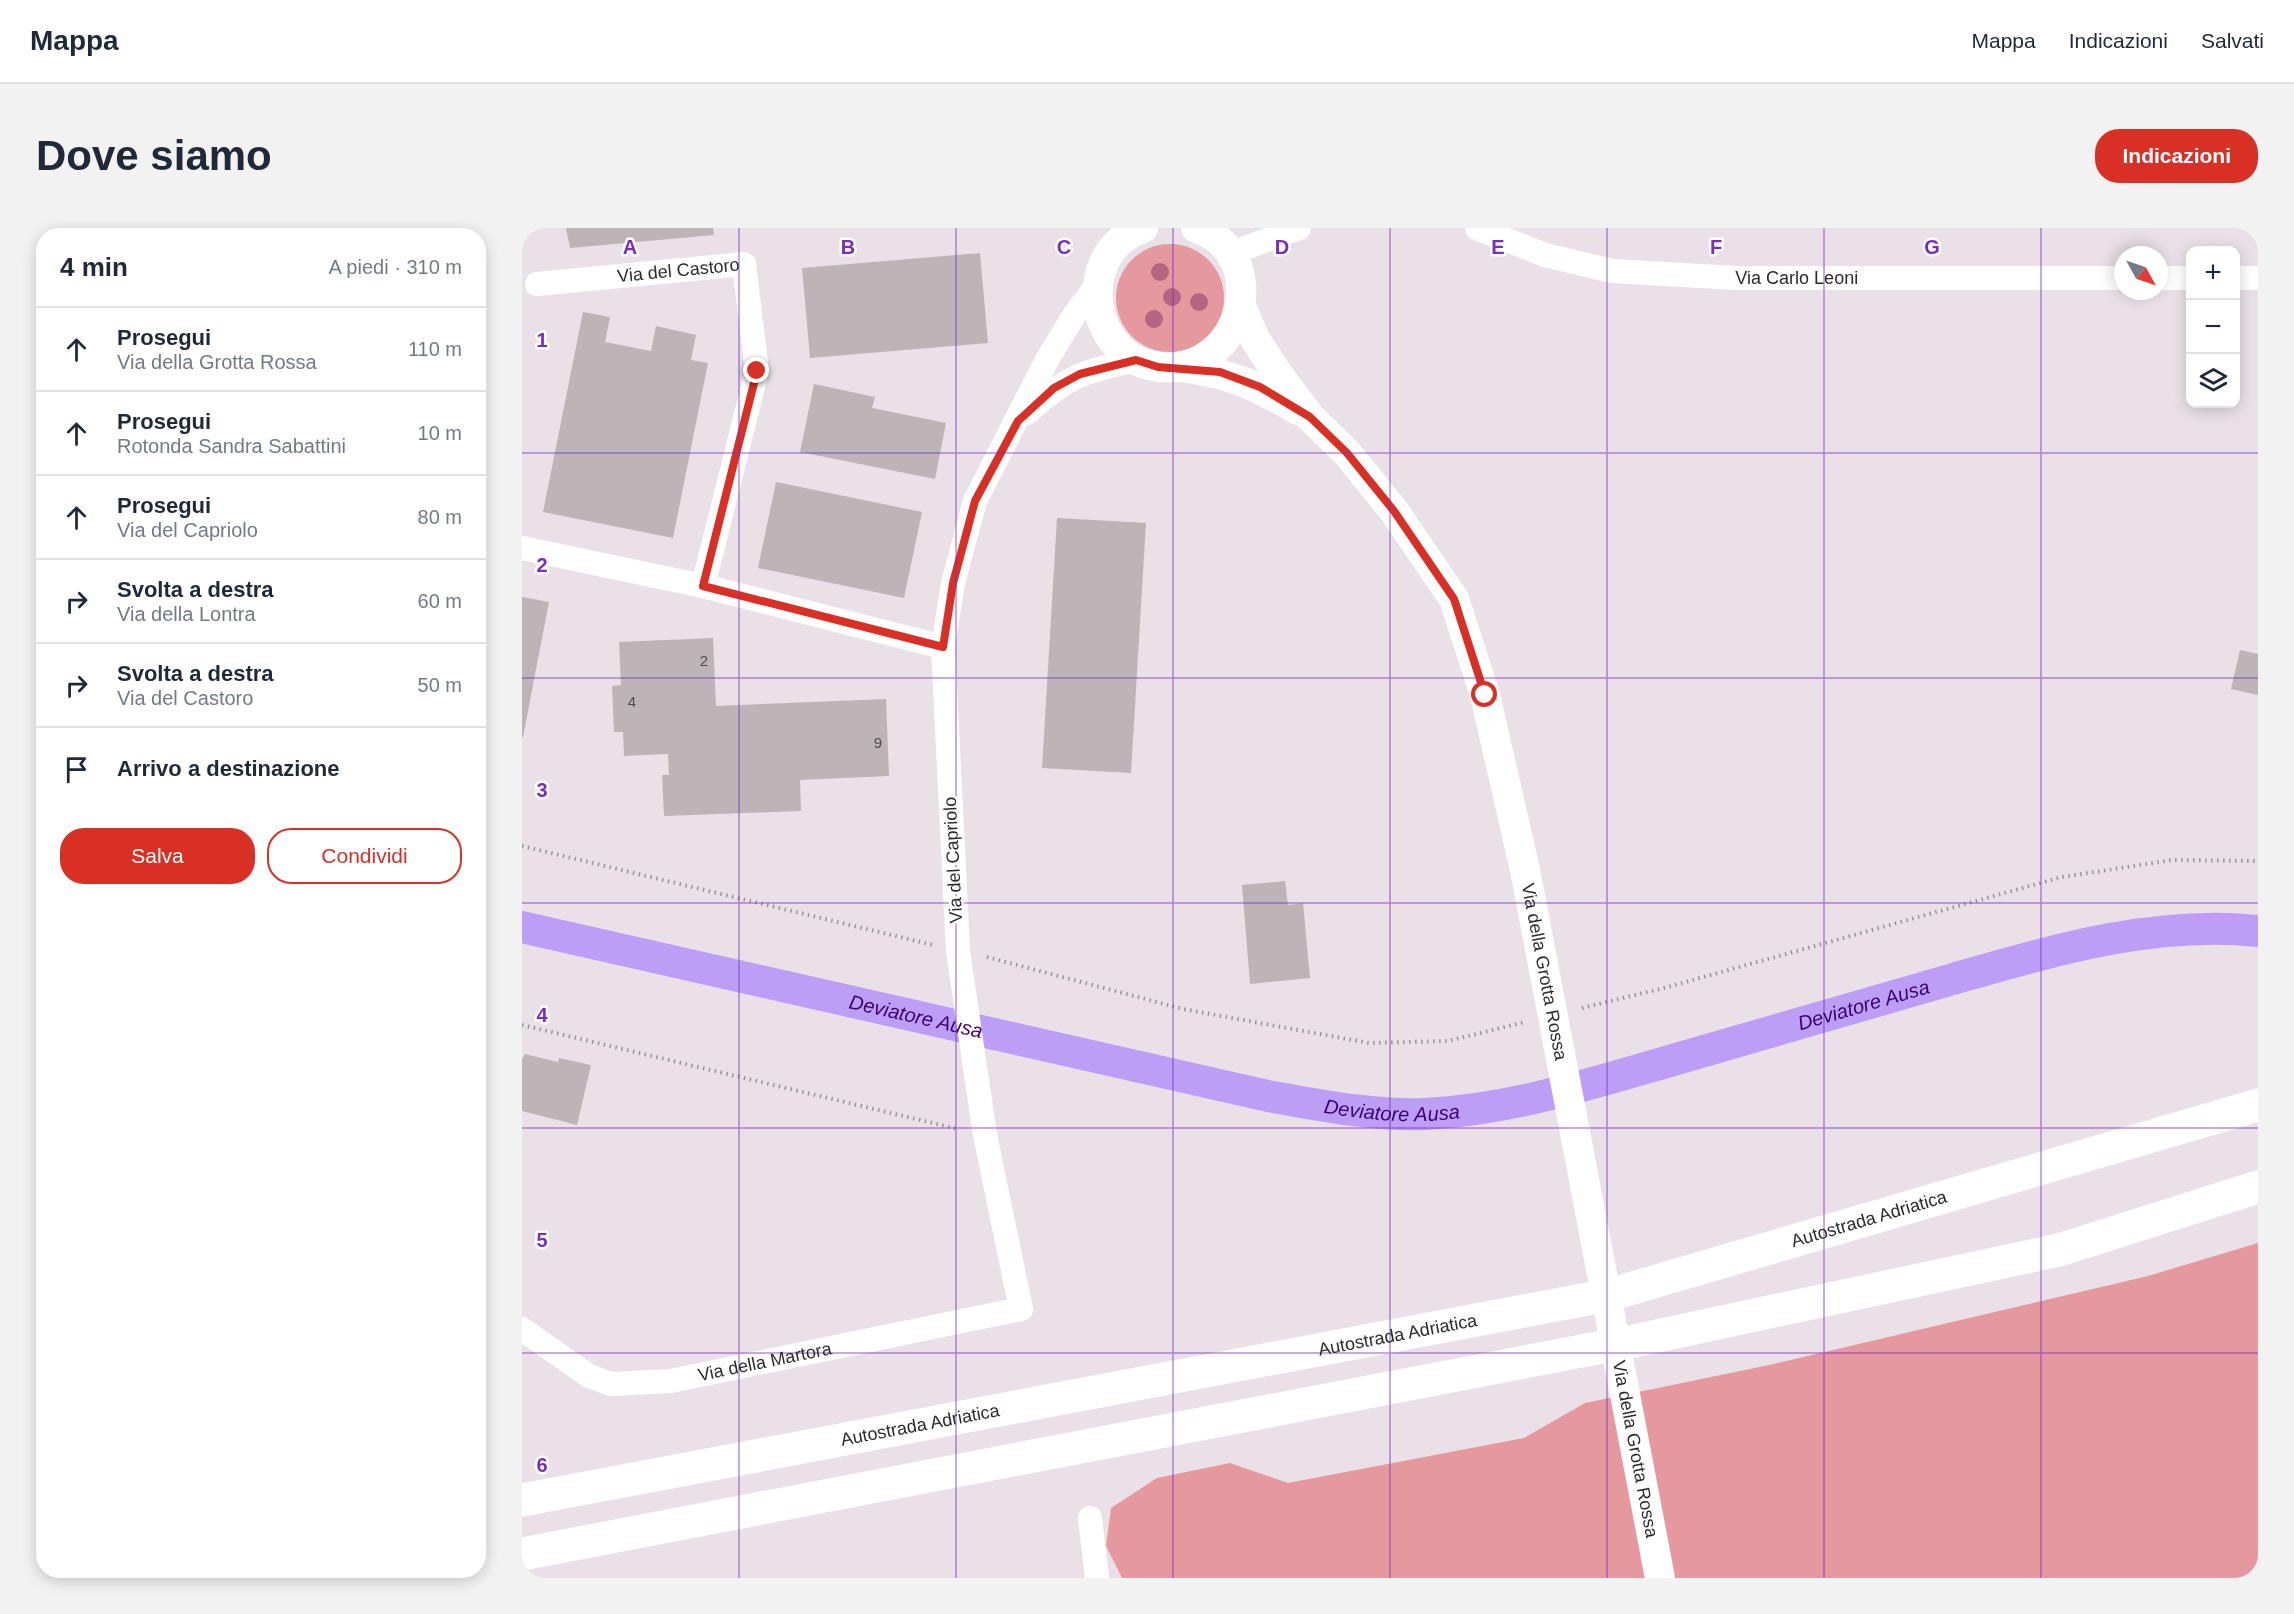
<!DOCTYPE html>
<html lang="it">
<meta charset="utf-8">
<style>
:root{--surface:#fff;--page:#f2f2f3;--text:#1f2937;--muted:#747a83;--line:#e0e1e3;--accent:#d93025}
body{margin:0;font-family:Helvetica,sans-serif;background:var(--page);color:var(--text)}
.controls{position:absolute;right:18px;top:18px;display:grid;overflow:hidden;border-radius:12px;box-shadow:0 3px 15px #0003}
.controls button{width:54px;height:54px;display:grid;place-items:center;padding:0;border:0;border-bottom:2px solid var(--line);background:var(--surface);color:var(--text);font:30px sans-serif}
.compass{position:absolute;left:1592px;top:18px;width:54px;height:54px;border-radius:50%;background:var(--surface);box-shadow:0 3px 15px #0003;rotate:130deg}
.stop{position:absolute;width:18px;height:18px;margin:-14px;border:4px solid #d93025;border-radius:50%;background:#fff}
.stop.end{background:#d93025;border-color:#fff;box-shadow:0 2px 6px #0008}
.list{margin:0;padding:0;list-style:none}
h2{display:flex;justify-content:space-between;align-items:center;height:78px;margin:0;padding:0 24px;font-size:26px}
h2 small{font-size:20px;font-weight:400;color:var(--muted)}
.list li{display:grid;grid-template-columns:39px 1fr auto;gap:18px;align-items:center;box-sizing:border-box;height:84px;padding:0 24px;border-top:2px solid var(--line)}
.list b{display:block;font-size:22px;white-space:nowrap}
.list p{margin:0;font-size:20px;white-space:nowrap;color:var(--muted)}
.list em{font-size:20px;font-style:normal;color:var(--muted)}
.actions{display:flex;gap:12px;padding:18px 24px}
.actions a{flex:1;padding:14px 0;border:2px solid var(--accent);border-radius:24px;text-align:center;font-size:21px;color:var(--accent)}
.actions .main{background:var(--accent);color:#fff}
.icon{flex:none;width:33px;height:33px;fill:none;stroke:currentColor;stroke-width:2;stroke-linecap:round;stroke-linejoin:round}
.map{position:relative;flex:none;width:1736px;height:1350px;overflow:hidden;border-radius:24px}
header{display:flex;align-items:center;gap:36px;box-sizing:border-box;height:84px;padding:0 30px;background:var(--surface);border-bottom:2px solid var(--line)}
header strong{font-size:28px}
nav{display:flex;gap:33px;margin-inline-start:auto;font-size:21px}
.intro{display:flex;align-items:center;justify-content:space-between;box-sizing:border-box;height:144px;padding:0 36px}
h1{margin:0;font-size:42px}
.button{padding:15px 27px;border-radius:24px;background:var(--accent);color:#fff;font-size:21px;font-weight:700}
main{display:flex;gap:36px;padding:0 36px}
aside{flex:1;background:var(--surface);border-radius:24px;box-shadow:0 3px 15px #0003}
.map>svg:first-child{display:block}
.green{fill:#e6989f}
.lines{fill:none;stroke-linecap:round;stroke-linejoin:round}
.canal{stroke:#bd9ef7;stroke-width:32}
.building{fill:#bdb4b7}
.path{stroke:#9a9498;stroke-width:4;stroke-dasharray:1.5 4.5;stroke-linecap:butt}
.minor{stroke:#fff;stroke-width:24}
.tertiary{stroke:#fff;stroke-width:30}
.motorway{stroke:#fff;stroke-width:33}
.tree{fill:#b46680}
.route{stroke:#d93025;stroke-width:8}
.grid{fill:none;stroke:#7b2cbf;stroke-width:1.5;stroke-opacity:0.55}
.labels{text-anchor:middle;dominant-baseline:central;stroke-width:5;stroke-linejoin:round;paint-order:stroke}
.number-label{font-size:15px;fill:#514c4f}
.street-label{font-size:18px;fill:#2d2a2c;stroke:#fff}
.water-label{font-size:20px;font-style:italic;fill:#3c016f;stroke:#fff}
.grid-label{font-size:20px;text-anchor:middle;font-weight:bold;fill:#7b2cbf;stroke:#fff;stroke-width:5;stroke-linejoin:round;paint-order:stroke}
</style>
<header>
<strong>Mappa</strong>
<nav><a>Mappa</a><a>Indicazioni</a><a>Salvati</a></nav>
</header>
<div class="intro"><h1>Dove siamo</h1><a class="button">Indicazioni</a></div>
<main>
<aside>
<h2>4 min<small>A piedi · 310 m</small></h2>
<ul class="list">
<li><svg class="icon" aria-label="ahead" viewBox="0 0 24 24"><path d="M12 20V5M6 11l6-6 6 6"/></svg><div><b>Prosegui</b><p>Via della Grotta Rossa</p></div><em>110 m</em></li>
<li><svg class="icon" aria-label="ahead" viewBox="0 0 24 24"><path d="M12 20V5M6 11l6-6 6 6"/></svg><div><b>Prosegui</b><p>Rotonda Sandra Sabattini</p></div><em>10 m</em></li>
<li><svg class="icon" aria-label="ahead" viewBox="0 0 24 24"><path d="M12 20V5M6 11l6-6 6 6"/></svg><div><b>Prosegui</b><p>Via del Capriolo</p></div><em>80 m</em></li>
<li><svg class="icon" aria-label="right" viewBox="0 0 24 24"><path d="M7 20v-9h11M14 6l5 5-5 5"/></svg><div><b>Svolta a destra</b><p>Via della Lontra</p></div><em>60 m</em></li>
<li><svg class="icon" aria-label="right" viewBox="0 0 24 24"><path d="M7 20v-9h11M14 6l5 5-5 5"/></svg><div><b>Svolta a destra</b><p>Via del Castoro</p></div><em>50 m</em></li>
<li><svg class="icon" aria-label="arrive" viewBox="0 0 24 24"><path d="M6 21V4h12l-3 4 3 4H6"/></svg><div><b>Arrivo a destinazione</b></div></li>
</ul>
<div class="actions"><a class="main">Salva</a><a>Condividi</a></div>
</aside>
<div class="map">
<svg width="1736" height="1350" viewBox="0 0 1736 1350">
<rect width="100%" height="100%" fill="#e9e1e7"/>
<g class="green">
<circle cx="648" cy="70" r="54"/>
<path d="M1736,1015v335h-1136l-16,-32 5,-38 46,-30 73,-15 58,20 236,-45 61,-35 189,-39 374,-88z"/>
</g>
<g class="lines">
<path class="canal" id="s1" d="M0,699l746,169c52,9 104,20 157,18 85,-4 168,-31 248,-54 94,-27 187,-54 280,-81 98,-28 201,-59 305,-48"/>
</g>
<g class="building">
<path d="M44,0h147l1,7 -144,13z"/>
<path d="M458,25l8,90 -178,15 -8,-90z"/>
<path d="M61,84l27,5 -5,25 46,9 5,-25 40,9 -5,25 17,3 -35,175 -130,-26z"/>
<path d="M292,156l61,13 -3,11 74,15 -11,56 -135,-27z"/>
<path d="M254,254l146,30 -18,86 -146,-30z"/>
<path d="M535,290l89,5 -15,250 -89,-5z"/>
<path d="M0,369l27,5 -26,135h-1z"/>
<path d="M191,410l3,68 170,-7 3,77 -89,4 1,31 -137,5 -2,-41h7l-1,-21 -44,2 -1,-24h-9l-2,-46 9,-1 -2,-43z"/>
<path d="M1718,422l18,4v41l-27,-6z"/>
<path d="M763,653l3,24 15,-2 7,75 -60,6 -8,-99z"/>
<path d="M3,826l33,8 1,-4 32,7 -14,60 -55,-14v-52z"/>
</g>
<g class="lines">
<g class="path">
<path d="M0,618l411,99"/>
<path d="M465,729l196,52 186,34 79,-2 77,-19"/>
<path d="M1060,780l82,-20 398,-111 110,-17 86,1"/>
<path d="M0,797l436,104"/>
</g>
<g class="minor">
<path id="s2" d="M955,0l68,27 67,16 124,7h387"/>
<path d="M707,26l70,-26"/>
<path d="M1637,50h31"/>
<path d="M1714,50h22"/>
<path id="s3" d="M15,56l207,-20 13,107 -54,215"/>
<path d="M505,185c41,-38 56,-41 109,-53"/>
<path d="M0,320l181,38 240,61"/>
<path id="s4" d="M0,1101l67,47 22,8 60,-3 350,-72 -36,-174 -27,-184 -15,-304 10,-64 22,-82 73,-143 25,-41 24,-32"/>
<path d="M568,1290l7,60"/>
</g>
<g class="tertiary">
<path d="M621,0c-69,23 -56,132 17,139 84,8 114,-114 36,-139"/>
<path id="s5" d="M719,78l14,33 22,34 33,44 37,36 47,58 60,88 31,96 40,175 135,708"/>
<path d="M659,139c50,7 73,17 117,43"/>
</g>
<g class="motorway">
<path id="s6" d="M0,1272l1087,-205 649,-190"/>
<path d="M0,1326l1112,-213 425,-91 199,-63"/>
</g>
</g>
<g class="tree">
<circle cx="638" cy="44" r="9"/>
<circle cx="650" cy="69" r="9"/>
<circle cx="677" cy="74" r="9"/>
<circle cx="632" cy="91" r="9"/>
</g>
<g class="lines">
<path class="route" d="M235,143l-54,215 240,61 10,-64 22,-82 43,-80 36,-33 26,-14 56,-14 22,7 62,5 40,15 50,30 37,36 47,58 60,88 31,96"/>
</g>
<path class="grid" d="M217,0v1350M434,0v1350M651,0v1350M868,0v1350M1085,0v1350M1302,0v1350M1519,0v1350M0,225h1736M0,450h1736M0,675h1736M0,900h1736M0,1125h1736"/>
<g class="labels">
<g class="number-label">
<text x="182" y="432">2</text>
<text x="110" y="473">4</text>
<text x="356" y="514">9</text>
</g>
<g class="street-label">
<text stroke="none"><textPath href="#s3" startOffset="142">Via del Castoro</textPath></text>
<text stroke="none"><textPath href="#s2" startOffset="327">Via Carlo Leoni</textPath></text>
<text transform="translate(431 632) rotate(-93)">Via del Capriolo</text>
<text stroke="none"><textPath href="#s5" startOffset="748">Via della Grotta Rossa</textPath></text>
<text stroke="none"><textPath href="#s6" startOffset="1377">Autostrada Adriatica</textPath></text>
<text stroke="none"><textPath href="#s6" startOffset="891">Autostrada Adriatica</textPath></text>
<text stroke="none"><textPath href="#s4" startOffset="261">Via della Martora</textPath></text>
<text stroke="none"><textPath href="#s6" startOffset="405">Autostrada Adriatica</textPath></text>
<text stroke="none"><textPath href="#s5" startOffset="1234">Via della Grotta Rossa</textPath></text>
</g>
<g class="water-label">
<text stroke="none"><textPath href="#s1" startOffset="1376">Deviatore Ausa</textPath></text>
<text stroke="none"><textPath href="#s1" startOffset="404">Deviatore Ausa</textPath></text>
<text stroke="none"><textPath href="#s1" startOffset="890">Deviatore Ausa</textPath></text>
</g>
</g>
<g class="grid-label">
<text x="108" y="26">A</text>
<text x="326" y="26">B</text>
<text x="542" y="26">C</text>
<text x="760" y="26">D</text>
<text x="976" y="26">E</text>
<text x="1194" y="26">F</text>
<text x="1410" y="26">G</text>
<text x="20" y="119">1</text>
<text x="20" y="344">2</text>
<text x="20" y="569">3</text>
<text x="20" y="794">4</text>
<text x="20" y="1019">5</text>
<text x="20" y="1244">6</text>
</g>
</svg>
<div class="controls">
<button>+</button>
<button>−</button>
<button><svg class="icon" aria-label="layers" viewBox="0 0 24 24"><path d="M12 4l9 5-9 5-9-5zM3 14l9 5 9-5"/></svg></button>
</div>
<svg class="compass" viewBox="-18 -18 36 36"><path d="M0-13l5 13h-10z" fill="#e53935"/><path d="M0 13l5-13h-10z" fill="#747a83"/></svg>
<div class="stop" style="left:963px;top:467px"></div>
<div class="stop end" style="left:235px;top:143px"></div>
</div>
</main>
